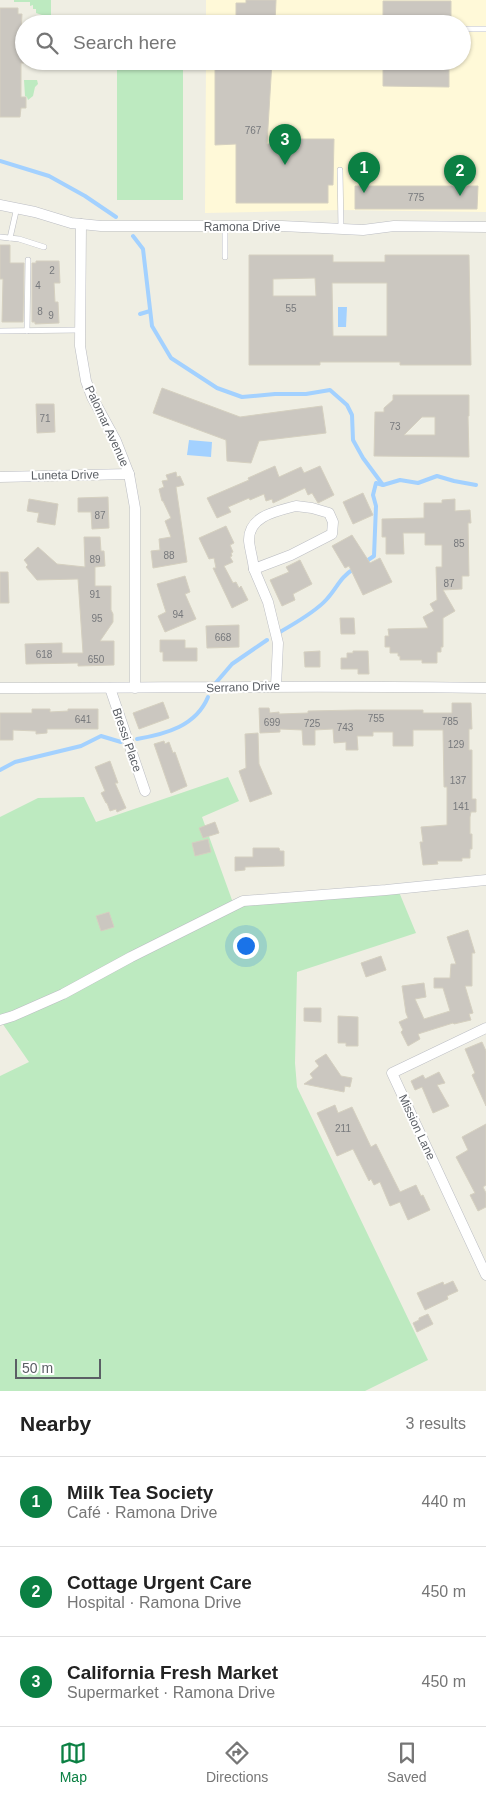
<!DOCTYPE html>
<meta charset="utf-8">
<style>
:root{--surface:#fff;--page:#f6f6f6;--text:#222;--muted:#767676;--line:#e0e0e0;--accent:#0b8043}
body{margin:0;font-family:Helvetica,sans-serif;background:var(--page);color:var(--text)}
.scale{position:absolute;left:15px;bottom:12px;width:86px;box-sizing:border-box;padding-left:5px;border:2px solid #5b5f65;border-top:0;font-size:14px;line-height:18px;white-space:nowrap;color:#5b5f65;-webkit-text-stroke:4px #fff;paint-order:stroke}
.you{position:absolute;left:245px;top:945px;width:18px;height:18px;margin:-12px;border:4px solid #fff;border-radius:50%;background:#1a73e8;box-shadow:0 0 0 8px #1a73e833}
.badge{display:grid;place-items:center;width:32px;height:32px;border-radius:50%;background:var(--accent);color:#fff;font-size:16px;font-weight:700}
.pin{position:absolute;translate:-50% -41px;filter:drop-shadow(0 1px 2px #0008)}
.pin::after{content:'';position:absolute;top:26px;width:18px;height:15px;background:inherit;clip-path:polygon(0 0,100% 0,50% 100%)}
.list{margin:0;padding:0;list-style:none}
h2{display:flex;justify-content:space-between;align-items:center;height:65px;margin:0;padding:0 20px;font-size:21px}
h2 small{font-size:16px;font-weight:400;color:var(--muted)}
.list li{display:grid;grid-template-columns:32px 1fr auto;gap:15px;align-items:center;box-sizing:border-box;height:90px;padding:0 20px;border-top:1px solid var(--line)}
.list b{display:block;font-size:19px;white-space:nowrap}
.list p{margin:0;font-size:16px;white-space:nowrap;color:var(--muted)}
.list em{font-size:16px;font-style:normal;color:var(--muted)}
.icon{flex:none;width:28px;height:28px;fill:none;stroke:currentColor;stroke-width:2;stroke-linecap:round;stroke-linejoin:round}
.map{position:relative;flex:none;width:486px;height:1391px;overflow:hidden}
.search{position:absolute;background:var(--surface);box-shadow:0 1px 4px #0004;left:15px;right:15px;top:15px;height:55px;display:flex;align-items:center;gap:12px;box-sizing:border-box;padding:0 18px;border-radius:28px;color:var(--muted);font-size:19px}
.sheet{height:335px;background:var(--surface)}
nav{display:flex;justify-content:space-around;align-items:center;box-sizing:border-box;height:70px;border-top:1px solid var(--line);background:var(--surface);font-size:14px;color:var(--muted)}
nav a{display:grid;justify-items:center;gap:2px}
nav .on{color:var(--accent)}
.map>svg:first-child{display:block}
.commercial{fill:#fff9d8}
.green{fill:#bdeac0}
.water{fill:#a3d1ff}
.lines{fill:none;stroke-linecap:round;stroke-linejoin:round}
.stream{stroke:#a3d1ff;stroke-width:4}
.building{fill:#cbc7c0;stroke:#d5d0c0;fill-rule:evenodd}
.service-casing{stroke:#bbbdc3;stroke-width:6}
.minor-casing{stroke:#bbbdc3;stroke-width:11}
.service{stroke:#fff;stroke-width:5}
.minor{stroke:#fff;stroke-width:10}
.labels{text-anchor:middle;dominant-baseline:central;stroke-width:4;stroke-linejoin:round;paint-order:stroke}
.number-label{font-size:10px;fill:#77797c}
.street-label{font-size:12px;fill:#5b5f65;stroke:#fff}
</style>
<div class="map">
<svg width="486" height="1391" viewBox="0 0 486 1391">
<rect width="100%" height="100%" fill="#efeee3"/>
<path class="commercial" d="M206,0h280v212l-145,-2 -136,3 1,-152h256v-37h-256z"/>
<g class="green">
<path d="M14,0h37v22h-9v-7l-6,-2v-4h-3v-4l-3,1v-4h-16z"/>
<rect x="117" y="15" width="66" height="9"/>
<rect x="117" y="61" width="66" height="139"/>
<path d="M24,80h13l1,4 -3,3 -2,9 -5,4 -1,-3 -2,-1z"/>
<path d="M228,777l11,24 -37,16 30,83 167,-8 17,41 -119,39 -2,91 2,24 131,273 -63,31h-365v-315l29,-14 -29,-42v-203l38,-19 46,-1 12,25z"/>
</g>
<g class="water">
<path d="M338,307h9l-1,20h-8z"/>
<path d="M189,440l23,2 -1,15 -24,-2z"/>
</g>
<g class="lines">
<g class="stream">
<path d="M0,161l49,15 36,20 31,21"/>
<path d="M133,236l10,13 9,77 19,32 46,30 25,9 33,-3h31l24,-4 17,15 5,10 1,25 10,18 20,27"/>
<path d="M140,314l10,-3"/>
<path d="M365,562l9,-6 2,-50 -3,-11 3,-12 7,2 17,-5 18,3 19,-7 17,5 22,4"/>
<path d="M280,632c15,-9 34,-19 46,-32 12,-13 13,-22 29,-32"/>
<path d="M214,685l18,-21 35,-24"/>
<path d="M137,739c29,-5 59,-13 71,-42"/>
<path d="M0,770l15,-8 66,-16 20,-10 20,6"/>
</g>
</g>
<g class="building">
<path d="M246,0h30l-1,24h-39v-21h10z"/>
<path d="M383,1h68v19h-2v4h-66z"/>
<path d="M0,8h18v6h4l-1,20h3v29h-3v34h5v11h-5l-1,9h-20z"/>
<path d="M215,61h57l-5,83h30v-5h37l-1,46h-5v18h-92v-59l-21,1z"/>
<path d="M383,61h66v26l-66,-1z"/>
<path d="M355,186h123l-1,23h-122z"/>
<path d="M0,245h10v18h14l-1,59h-21l1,-43h-3z"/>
<path d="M249,255h84v7h52v-7h84l2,110h-71v-3h-80v3h-71zM315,278l1,18h-43v-17zM332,283h55v53h-54z"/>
<path d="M36,261h23l1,22h-6l1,19h3l1,21 -24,1v-2h-3v-59h4z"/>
<path d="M162,388l78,29 82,-11 4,27 -67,8 -8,22 -24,-2 -1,-21 -73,-27z"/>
<path d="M393,395h76v21h-1l1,41 -95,-1 1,-44h9v-4l9,-8zM422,417h13v18h-31z"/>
<path d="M36,404h18l1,28 -18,1z"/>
<path d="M275,466l4,11 22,-10 3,6 16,-7 14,29 -16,8 -6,-10 -4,2 -3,-7 -32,15 -1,-4 -6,2 -2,-7 -14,6 -1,-2 -21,9 3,5 -14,6 -10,-20 42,-18 -1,-2z"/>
<path d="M176,472l1,5 3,-1 4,9 -8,2 11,75 -34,6 -2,-17 9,-1 -1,-11 12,-2 -6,-16 6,-3 -8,-17h-1l-3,-12 5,-2 -2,-6 6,-1 -2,-5z"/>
<path d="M363,493l10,22 -20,9 -10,-22z"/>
<path d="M108,497l1,31 -17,1 -1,-17h-13v-14z"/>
<path d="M29,499l29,5 -3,21 -18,-3 2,-9 -12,-2z"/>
<path d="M455,499v12l15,-1 1,13h-3l1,53h-7v13l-19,1 12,21 -12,7v29h-2v5h-4v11h-15v-3h-22v-4h-2v-3h-8v-6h-5v-11h4l-1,-7 40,-1 -5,-11 11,-6 -4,-7 7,-4 -1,-33h6v-22h-17v-12h-22l1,21h-18v-17h-4v-18l42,-1v-15h18v-3z"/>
<path d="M226,526l8,17 -4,2 3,7 -2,1 1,3 -2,1 3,5 -9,4 9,17 3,-1 3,6 2,-2 7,14 -16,8 -19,-40h3l-2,-10 -5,1 -10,-21z"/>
<path d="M352,535l18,28 10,-5 12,24 -29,13 -14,-29 -4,2 -13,-22z"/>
<path d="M84,537h16l1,14h3l1,15 -10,1v19h16v24l2,4v8l-13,19h14v24l-36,1v-3l-52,1 -1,-20 37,-1v10h21l-5,-74 -41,1 -11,-13 2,-2 -4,-5 14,-13 19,17 28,3z"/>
<path d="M300,560l12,24 -19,10 2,6 -13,6 -12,-26 19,-8 -3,-5z"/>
<path d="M0,572h8l1,31h-9z"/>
<path d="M185,576l5,16 -5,2 11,25 -31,13 -7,-16 8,-4 -9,-28z"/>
<path d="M340,618h14l1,16h-14z"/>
<path d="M239,625v22l-32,1 -1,-22z"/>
<path d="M160,640h25v8h12v13h-34v-9h-3z"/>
<path d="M320,651v16h-15l-1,-15z"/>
<path d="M353,651h15l1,23h-11v-5h-17v-11h6v-5h6z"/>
<path d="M163,702l6,16 -30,11 -6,-16z"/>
<path d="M452,703h19l1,26h-3v21h3v49h4v13h-5l-1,5v17h2v15h-2v9h-8v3h-25l1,3 -15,1 -3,-23h3l-2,-15 26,-2v-38h-3l-1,-57h-30v16h-20v-14h-20v4h-16l1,14h-12v-8l-12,1 -1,-14 -18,1v15h-12l-1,-15 -22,-1v3l-20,1 -1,-25h10l1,5 9,-1v2l29,-1v-2l49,-1h66v3h29z"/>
<path d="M32,709h18v3l18,-1v-2h30v20h-51v4l-11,1v-3l-23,-1v10h-13v-27h32z"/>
<path d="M258,733l1,31 13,30 -22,8 -11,-31 7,-3 -1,-34z"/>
<path d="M164,741l1,3 4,-2 4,11 2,-1 12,34 -16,7 -17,-49z"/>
<path d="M110,761l8,22h-3l11,25 -9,4 -1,-3 -6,2 -3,-8h-1l-5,-10 4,-2 -10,-24z"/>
<path d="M215,822l4,11 -16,5 -4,-10z"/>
<path d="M208,839l3,13 -16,4 -3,-13z"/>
<path d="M253,848h26l1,3h4v15l-39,1v3l-10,1v-14h18z"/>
<path d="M109,912l5,15 -13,4 -5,-15z"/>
<path d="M468,930l7,23h-3v33h-7l8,27 -4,1 2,6 -17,4 -1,-1 -35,11 2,5 -12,7 -7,-14 2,-2 -4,-8 9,-4 -2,-5 -4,-27 22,-3 2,14 -11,2 9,20 26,-8 -7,-23h-9v-10h16l1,-14h5l-9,-27z"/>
<path d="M381,956l5,14 -20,7 -5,-14z"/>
<path d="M304,1008h17v14l-17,-1z"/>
<path d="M338,1016l20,1v29h-12v-3h-8z"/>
<path d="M482,1042l4,9v55l-14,-31 3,-2 -10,-24z"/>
<path d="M326,1054l15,22 11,2 -2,9 -5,-1 -1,6 -40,-8 9,-6 -3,-4 9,-8 -4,-5z"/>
<path d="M439,1072l6,11 -8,2 12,21 -16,7 -11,-26 -7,3 -4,-9 12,-6 2,4z"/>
<path d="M335,1105l3,8 14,-6 19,40 5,-3 24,48 16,-7 5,11 2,-1 7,15 -22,10 -8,-18 -10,4 -10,-24 -6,3 -3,-6 -2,2 -16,-32 -16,7 -20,-43z"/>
<path d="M486,1124v61l-3,2 3,6v14l-8,4 -8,-16 5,-2 -19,-36 12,-7 -6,-13z"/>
<path d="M453,1281l5,10 -11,5 1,3 -23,11 -8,-17 26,-11 1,3z"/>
<path d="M428,1314l5,10 -16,8 -4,-9 6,-3v-2z"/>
</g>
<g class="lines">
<defs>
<g id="service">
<path d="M464,29h22"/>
<path d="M340,170l1,59"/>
<path d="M225,227v30"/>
<path d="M0,237l19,2 25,8"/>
<path d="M10,238l7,-31"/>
<path d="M0,331l80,-1"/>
<path d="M27,331l1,-71"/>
</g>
<g id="minor">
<path d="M0,205l35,7 36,11 30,3h181l81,4 31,-4 92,1"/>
<path d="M81,224l-1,122 6,35 6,16 24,44 13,33 6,34v180"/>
<path d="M0,477l129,-3"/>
<path d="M296,506l16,2 17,5 4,9 -1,12 -41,21 -37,14c-1,-9 -4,-19 -5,-28 -1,-25 28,-30 47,-35z"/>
<path d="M254,569l14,33 10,41 -2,43"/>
<path d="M0,688c162,0 324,-3 486,0"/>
<path d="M110,688l35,103"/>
<path d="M0,1020l13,-4 50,-22 68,-37 112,-56 143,-11 100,-10"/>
<path d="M486,1028l-94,45 94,202"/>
</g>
</defs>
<use href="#service" class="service-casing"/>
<use href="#minor" class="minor-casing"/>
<use href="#service" class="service"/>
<use href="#minor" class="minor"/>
</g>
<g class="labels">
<g class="number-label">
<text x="253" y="130">767</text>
<text x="416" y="197">775</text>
<text x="52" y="270">2</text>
<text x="38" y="285">4</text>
<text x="291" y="308">55</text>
<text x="40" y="311">8</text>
<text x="51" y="315">9</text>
<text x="45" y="418">71</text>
<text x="395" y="426">73</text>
<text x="100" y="515">87</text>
<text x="459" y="543">85</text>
<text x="169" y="555">88</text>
<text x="95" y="559">89</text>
<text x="449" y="583">87</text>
<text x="95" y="594">91</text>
<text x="178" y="614">94</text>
<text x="97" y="618">95</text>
<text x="223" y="637">668</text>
<text x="44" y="654">618</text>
<text x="96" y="659">650</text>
<text x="376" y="718">755</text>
<text x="83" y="719">641</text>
<text x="450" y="721">785</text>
<text x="272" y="722">699</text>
<text x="312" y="723">725</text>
<text x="345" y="727">743</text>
<text x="456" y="744">129</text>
<text x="458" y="780">137</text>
<text x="461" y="806">141</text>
<text x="343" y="1128">211</text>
</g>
<g class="street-label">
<text x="242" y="227">Ramona Drive</text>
<text transform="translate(107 426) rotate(65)">Palomar Avenue</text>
<text transform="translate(65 475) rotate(-1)">Luneta Drive</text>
<text transform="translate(243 687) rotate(-2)">Serrano Drive</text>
<text transform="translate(127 740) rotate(71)">Bressi Place</text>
<text transform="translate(417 1127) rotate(65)">Mission Lane</text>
</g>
</g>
</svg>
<div class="scale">50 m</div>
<div class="you"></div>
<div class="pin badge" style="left:364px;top:193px">1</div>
<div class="pin badge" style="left:460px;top:196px">2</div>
<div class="pin badge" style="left:285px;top:165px">3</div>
<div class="search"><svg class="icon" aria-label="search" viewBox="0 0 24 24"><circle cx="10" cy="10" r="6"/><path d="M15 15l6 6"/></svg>Search here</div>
</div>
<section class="sheet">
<h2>Nearby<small>3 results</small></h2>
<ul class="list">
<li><span class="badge">1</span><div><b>Milk Tea Society</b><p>Café · Ramona Drive</p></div><em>440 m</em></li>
<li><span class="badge">2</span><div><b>Cottage Urgent Care</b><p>Hospital · Ramona Drive</p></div><em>450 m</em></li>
<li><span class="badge">3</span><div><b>California Fresh Market</b><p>Supermarket · Ramona Drive</p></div><em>450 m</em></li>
</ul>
</section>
<nav>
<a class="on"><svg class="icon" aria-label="map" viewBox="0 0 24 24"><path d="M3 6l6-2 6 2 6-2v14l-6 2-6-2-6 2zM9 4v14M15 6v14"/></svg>Map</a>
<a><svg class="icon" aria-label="directions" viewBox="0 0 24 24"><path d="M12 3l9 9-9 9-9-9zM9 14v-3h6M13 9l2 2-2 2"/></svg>Directions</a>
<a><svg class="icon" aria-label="saved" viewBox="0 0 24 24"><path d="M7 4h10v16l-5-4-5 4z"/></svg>Saved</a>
</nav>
